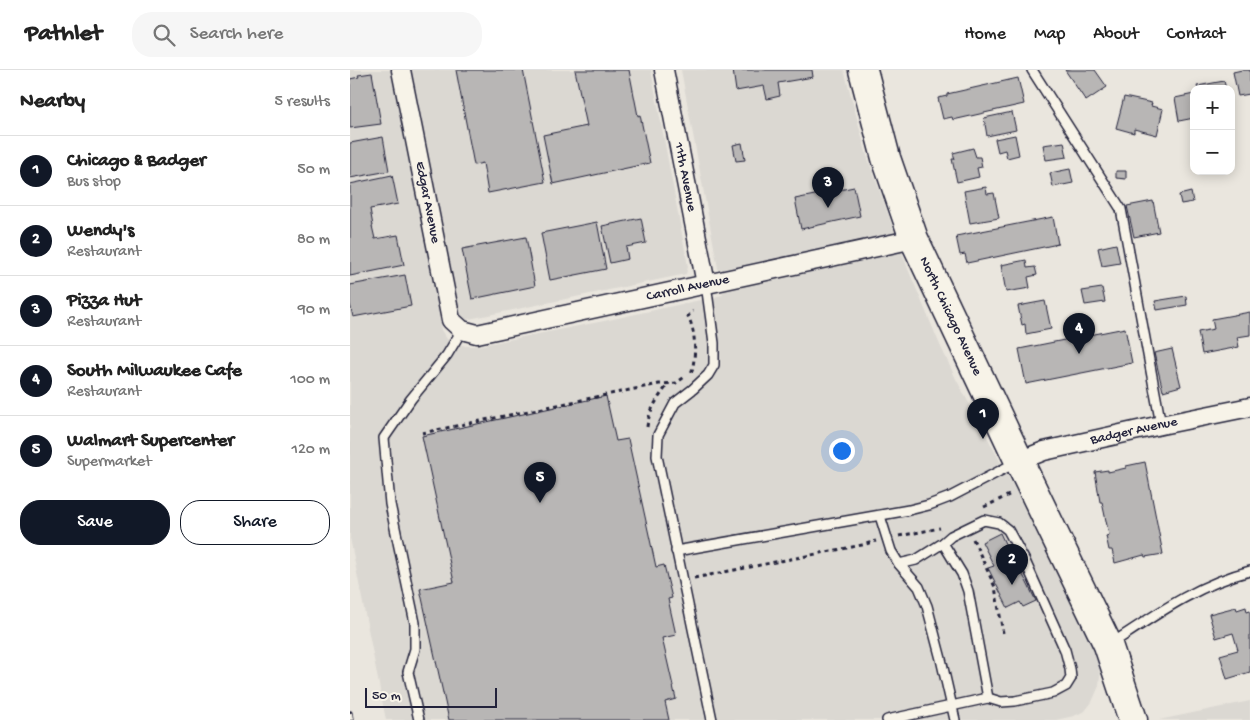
<!DOCTYPE html>
<meta charset="utf-8">
<style>
:root{--surface:#fff;--page:#f6f6f6;--text:#222;--muted:#767676;--line:#e0e0e0;--accent:#111827}
body{margin:0;font-family:"Gochi Hand",sans-serif;background:var(--page);color:var(--text)}
.controls{position:absolute;right:15px;top:15px;display:grid;overflow:hidden;border-radius:10px;box-shadow:0 2px 12px #0003}
.controls button{width:45px;height:45px;display:grid;place-items:center;padding:0;border:0;border-bottom:1px solid var(--line);background:var(--surface);color:var(--text);font:25px sans-serif}
.scale{position:absolute;left:15px;bottom:12px;width:132px;box-sizing:border-box;padding-left:5px;border:2px solid #22223b;border-top:0;font-size:14px;line-height:18px;white-space:nowrap;color:#22223b;-webkit-text-stroke:4px #f7f3e8;paint-order:stroke}
.you{position:absolute;left:491px;top:380px;width:18px;height:18px;margin:-12px;border:4px solid #fff;border-radius:50%;background:#1a73e8;box-shadow:0 0 0 8px #1a73e833}
.badge{display:grid;place-items:center;width:32px;height:32px;border-radius:50%;background:var(--accent);color:#fff;font-size:16px;font-weight:700}
.pin{position:absolute;translate:-50% -41px;filter:drop-shadow(0 1px 2px #0008)}
.pin::after{content:'';position:absolute;top:26px;width:18px;height:15px;background:inherit;clip-path:polygon(0 0,100% 0,50% 100%)}
.list{margin:0;padding:0;list-style:none}
h2{display:flex;justify-content:space-between;align-items:center;height:65px;margin:0;padding:0 20px;font-size:21px}
h2 small{font-size:16px;font-weight:400;color:var(--muted)}
.list li{display:grid;grid-template-columns:32px 1fr auto;gap:15px;align-items:center;box-sizing:border-box;height:70px;padding:0 20px;border-top:1px solid var(--line)}
.list b{display:block;font-size:19px;white-space:nowrap}
.list p{margin:0;font-size:16px;white-space:nowrap;color:var(--muted)}
.list em{font-size:16px;font-style:normal;color:var(--muted)}
.actions{display:flex;gap:10px;padding:15px 20px}
.actions a{flex:1;padding:11px 0;border:1px solid var(--accent);border-radius:20px;text-align:center;font-size:18px;color:var(--accent)}
.actions .main{background:var(--accent);color:#fff}
.icon{flex:none;width:28px;height:28px;fill:none;stroke:currentColor;stroke-width:2;stroke-linecap:round;stroke-linejoin:round}
.map{position:relative;flex:none;width:900px;height:650px;overflow:hidden}
header{display:flex;align-items:center;gap:30px;box-sizing:border-box;height:70px;padding:0 25px;background:var(--surface);border-bottom:1px solid var(--line)}
header strong{font-size:24px}
nav{display:flex;gap:28px;margin-inline-start:auto;font-size:18px}
.search{width:350px;height:45px;background:var(--page);display:flex;align-items:center;gap:12px;box-sizing:border-box;padding:0 18px;border-radius:20px;color:var(--muted);font-size:19px}
main{display:flex}
aside{flex:1;background:var(--surface)}
.map>svg:first-child{display:block}
.built{fill:#dbd8d2}
.building{fill:#b8b6b5;stroke:#22223b}
.lines{fill:none;stroke-linecap:round;stroke-linejoin:round}
.lane-casing{stroke:#22223b;stroke-width:12}
.street-casing{stroke:#22223b;stroke-width:21}
.primary-casing{stroke:#22223b;stroke-width:31}
.path{stroke:#22223b;stroke-width:3;stroke-dasharray:4 4;stroke-linecap:butt}
.lane{stroke:#f7f3e8;stroke-width:9}
.street{stroke:#f7f3e8;stroke-width:18}
.primary{stroke:#f7f3e8;stroke-width:28}
.rail-casing{stroke:#22223b;stroke-width:5.5}
.rail{stroke:#f7f3e8;stroke-width:4;stroke-dasharray:11;stroke-linecap:butt}
.labels{text-anchor:middle;dominant-baseline:central;stroke-width:5;stroke-linejoin:round;paint-order:stroke}
.street-label{font-size:14px;fill:#22223b;stroke:#f7f3e8}
</style>
<header>
<strong>Pathlet</strong>
<div class="search"><svg class="icon" aria-label="search" viewBox="0 0 24 24"><circle cx="10" cy="10" r="6"/><path d="M15 15l6 6"/></svg>Search here</div>
<nav><a>Home</a><a>Map</a><a>About</a><a>Contact</a></nav>
</header>
<main>
<aside>
<h2>Nearby<small>5 results</small></h2>
<ul class="list">
<li><span class="badge">1</span><div><b>Chicago &amp; Badger</b><p>Bus stop</p></div><em>50 m</em></li>
<li><span class="badge">2</span><div><b>Wendy's</b><p>Restaurant</p></div><em>80 m</em></li>
<li><span class="badge">3</span><div><b>Pizza Hut</b><p>Restaurant</p></div><em>90 m</em></li>
<li><span class="badge">4</span><div><b>South Milwaukee Cafe</b><p>Restaurant</p></div><em>100 m</em></li>
<li><span class="badge">5</span><div><b>Walmart Supercenter</b><p>Supermarket</p></div><em>120 m</em></li>
</ul>
<div class="actions"><a class="main">Save</a><a>Share</a></div>
</aside>
<div class="map">
<svg width="900" height="650" viewBox="0 0 900 650">
<rect width="100%" height="100%" fill="#eae6de"/>
<filter id="ink" filterUnits="userSpaceOnUse"><feTurbulence type="fractalNoise" baseFrequency=".02" numOctaves="2"/><feDisplacementMap in="SourceGraphic" scale="10" xChannelSelector="R" yChannelSelector="G"/><feConvolveMatrix kernelMatrix="1 2 1 2 8 2 1 2 1" color-interpolation-filters="sRGB"/></filter>
<g filter="url(#ink)">
<g class="built">
<path d="M0,0h301l36,191 1,6 -2,7 -246,51 1,5 6,9 7,4 12,3h11l127,-25 119,-26 -42,-225h163l23,86 41,113 32,76 16,34 98,183 39,86 6,17 1,10 -1,11 -7,16 -7,9 -11,5 -18,4h-670l-36,-182z"/>
<path d="M900,631v19h-91z"/>
</g>
<g class="building">
<path d="M106,0h67l22,112 -57,11 -5,-30 -9,2z"/>
<path d="M225,0h54l9,46 2,-1 10,48 -97,21 -10,-49 44,-9z"/>
<path d="M383,0h79l1,7 -35,6 2,13 -13,3 -3,-13 -28,5z"/>
<path d="M715,0h30l12,17 -21,14z"/>
<path d="M892,0h8v24l-12,2 -5,-24z"/>
<path d="M22,3l9,51 -31,4v-49l9,-2 -1,-2z"/>
<path d="M668,8l6,26 -71,16 -1,-3 -9,2 -5,-21 9,-2v-2z"/>
<path d="M874,11l2,8h-28l-1,-3z"/>
<path d="M844,24v24l-15,3 -4,-23z"/>
<path d="M774,27l28,6 -1,3 12,3 -6,26 -23,-6v4l-18,-5z"/>
<path d="M662,42l4,18 -29,6 -3,-18z"/>
<path d="M665,65l4,20 -12,3 -2,-8 -7,2 -3,-13z"/>
<path d="M33,67l6,34 -39,7v-35z"/>
<path d="M714,72l3,15 -21,3 -3,-15z"/>
<path d="M392,73l3,17 -9,1 -3,-16z"/>
<path d="M623,78l3,9h4l2,10 -5,1 2,9 -22,5 -5,-23h3l-2,-6z"/>
<path d="M720,99l3,14 -20,4 -3,-14z"/>
<path d="M766,101h10v8l-10,-1z"/>
<path d="M42,105l6,29 -28,5 3,17h-1l3,13 23,-4 6,30 -54,11v-92z"/>
<path d="M504,117l6,29 -59,13 -6,-30z"/>
<path d="M636,117l1,7 7,-1 5,25 -29,5 -6,-32z"/>
<path d="M841,122l2,10 -12,2 -2,-9z"/>
<path d="M803,131l6,31 -25,5 -7,-31z"/>
<path d="M703,147l5,27 -91,19 -2,-9 -5,1 -4,-19z"/>
<path d="M291,148l5,25 -20,4 2,12 -18,4 -8,-37z"/>
<path d="M247,152l9,47 -56,11 -9,-47z"/>
<path d="M176,167l9,49 -63,13 -10,-50z"/>
<path d="M766,174l4,19 -18,3 -4,-18z"/>
<path d="M676,190l1,8 8,-1 2,8 -9,2 2,11 -24,4 -5,-27z"/>
<path d="M55,205l6,31 -58,11 -3,-13v-19z"/>
<path d="M752,218l3,14 -20,3 -3,-14z"/>
<path d="M836,226l1,9 -30,5 -2,-9z"/>
<path d="M695,231l6,28 -25,5 -1,-10 -3,1 -4,-19z"/>
<path d="M900,242v23l-13,2 2,10 -37,7 -4,-22 16,-3 -2,-10z"/>
<path d="M775,258l7,35 -106,21 -7,-35z"/>
<path d="M822,279l9,37 -18,5 -9,-38z"/>
<path d="M256,326l10,45 12,-2 28,128 8,-2 8,33 -4,1 8,36 -14,3 14,61 -11,3 4,18h-220l-29,-131 34,-7 -32,-146z"/>
<path d="M795,392l18,92 -18,3 -1,-2 -29,8 -3,-13h-3l-3,-14 3,-1 -7,-33h-2l-5,-30 13,-2v2l18,-4v-2z"/>
<path d="M650,463l8,17 2,-1 26,52 -13,6 -3,-5 -12,6 -20,-40 6,-2 -12,-24z"/>
<path d="M886,537l1,3 9,-3 1,5 3,-1v61l-23,7 -7,-24 18,-5 -5,-17 -17,5 -7,-24z"/>
</g>
<g class="lines">
<defs>
<g id="lane">
<path d="M682,0l89,139 40,216"/>
<path d="M356,214l8,59v22l-6,10 -15,14 -18,14 -17,32 -1,21 55,264"/>
<path d="M530,446l11,35 8,13 20,23 8,19 14,53 14,61"/>
<path d="M593,473l19,31 6,17 20,107"/>
<path d="M326,481l233,-41 20,-5 21,-8 67,-35"/>
<path d="M761,574c44,-29 87,-60 139,-73"/>
<path d="M69,650l-11,-48 7,-23v-26l-25,-119 -6,-66 27,-39 36,-44 15,-25"/>
<path d="M537,650l101,-22 13,4 14,-1 38,-8 13,-7 5,-8 -1,-9 -5,-19 -40,-89 -17,-31 -9,-7 -15,-3 -33,16 -8,7 -27,17 -17,4"/>
</g>
<g id="street">
<path id="s1" d="M51,0l50,250 11,10 15,4 437,-95"/>
<path id="s2" d="M314,0l42,214"/>
<path id="s3" d="M669,391l25,-10 117,-26 89,-18"/>
</g>
<g id="primary">
<path id="s4" d="M513,0l23,88 28,81 105,222 89,184 25,75"/>
</g>
</defs>
<use href="#lane" class="lane-casing"/>
<use href="#street" class="street-casing"/>
<use href="#primary" class="primary-casing"/>
<g class="path">
<path d="M341,302l1,-1c4,-18 4,-38 -4,-55l5,-5"/>
<path d="M297,357c2,-18 12,-30 22,-44"/>
<path d="M72,363l237,-49 17,-1 10,-7"/>
<path d="M634,437l25,-12"/>
<path d="M549,466l41,-8"/>
<path d="M623,469l22,48 8,46"/>
<path d="M344,508l168,-33 14,-4"/>
</g>
<use href="#lane" class="lane"/>
<use href="#street" class="street"/>
<use href="#primary" class="primary"/>
<defs>
<path id="rail" d="M0,643l1,7"/>
</defs>
<use href="#rail" class="rail-casing"/>
<use href="#rail" class="rail"/>
</g>
</g>
<g class="labels">
<g class="street-label">
<text stroke="none"><textPath href="#s2" startOffset="109">11th Avenue</textPath></text>
<text stroke="none"><textPath href="#s1" startOffset="135">Edgar Avenue</textPath></text>
<text stroke="none"><textPath href="#s1" startOffset="501">Carroll Avenue</textPath></text>
<text stroke="none"><textPath href="#s4" startOffset="262">North Chicago Avenue</textPath></text>
<text stroke="none"><textPath href="#s3" startOffset="119">Badger Avenue</textPath></text>
</g>
</g>
</svg>
<div class="controls">
<button>+</button>
<button>−</button>
</div>
<div class="scale">50 m</div>
<div class="you"></div>
<div class="pin badge" style="left:633px;top:369px">1</div>
<div class="pin badge" style="left:662px;top:515px">2</div>
<div class="pin badge" style="left:478px;top:138px">3</div>
<div class="pin badge" style="left:729px;top:284px">4</div>
<div class="pin badge" style="left:190px;top:433px">5</div>
</div>
</main>
